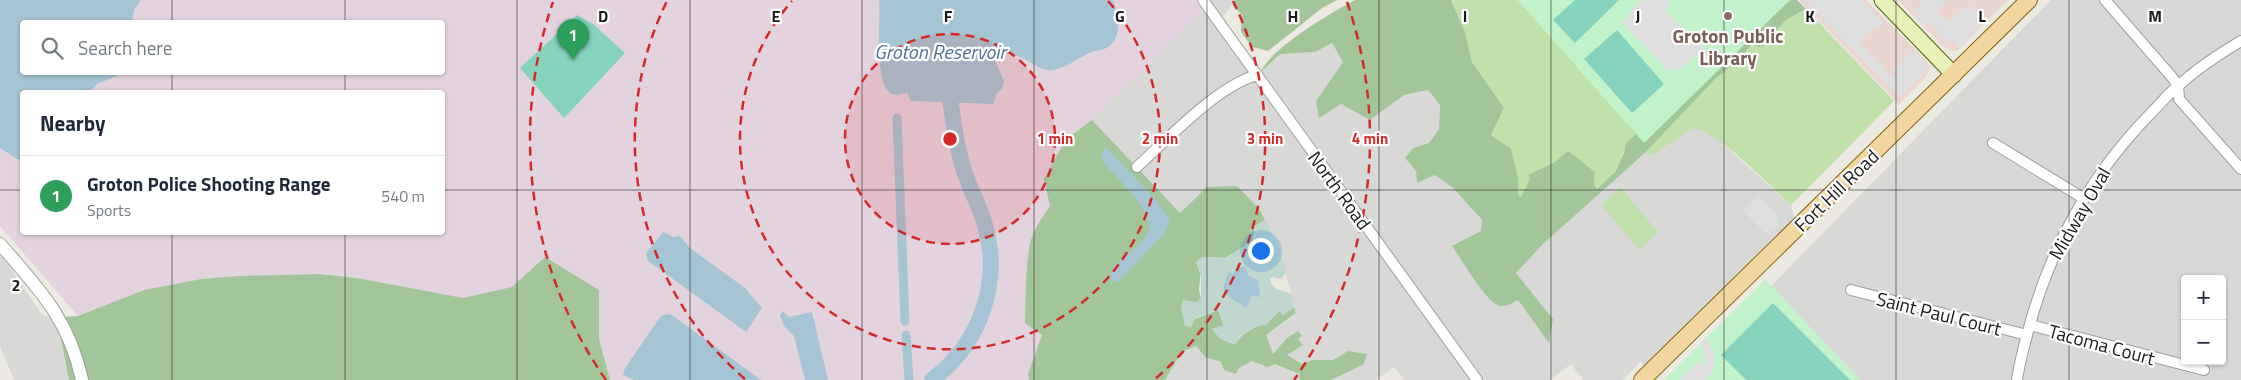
<!DOCTYPE html>
<meta charset="utf-8">
<style>
:root{--surface:#fff;--page:#f2f2f3;--text:#1f2937;--muted:#747a83;--line:#e0e1e3;--accent:#b02515}
body{margin:0;font-family:"Titillium Web",sans-serif;background:var(--page);color:var(--text)}
.controls{position:absolute;right:15px;bottom:15px;display:grid;overflow:hidden;border-radius:5px;box-shadow:0 1px 4px #0004}
.controls button{width:45px;height:45px;display:grid;place-items:center;padding:0;border:0;border-bottom:1px solid var(--line);background:var(--surface);color:var(--text);font:25px sans-serif}
.you{position:absolute;left:1260px;top:250px;width:18px;height:18px;margin:-12px;border:4px solid #fff;border-radius:50%;background:#1a73e8;box-shadow:0 0 0 8px #1a73e833}
.badge{display:grid;place-items:center;width:32px;height:32px;border-radius:50%;background:var(--accent);color:#fff;font-size:16px;font-weight:700}
.pin{position:absolute;translate:-50% -41px;filter:drop-shadow(0 1px 2px #0008)}
.pin::after{content:'';position:absolute;top:26px;width:18px;height:15px;background:inherit;clip-path:polygon(0 0,100% 0,50% 100%)}
.list{margin:0;padding:0;list-style:none}
h2{display:flex;justify-content:space-between;align-items:center;height:65px;margin:0;padding:0 20px;font-size:21px}
h2 small{font-size:16px;font-weight:400;color:var(--muted)}
.list li{display:grid;grid-template-columns:32px 1fr auto;gap:15px;align-items:center;box-sizing:border-box;height:80px;padding:0 20px;border-top:1px solid var(--line)}
.list b{display:block;font-size:19px;white-space:nowrap}
.list p{margin:0;font-size:16px;white-space:nowrap;color:var(--muted)}
.list em{font-size:16px;font-style:normal;color:var(--muted)}
.icon{flex:none;width:28px;height:28px;fill:none;stroke:currentColor;stroke-width:2;stroke-linecap:round;stroke-linejoin:round}
.map{position:relative;flex:none;width:2241px;height:380px;overflow:hidden}
.search{position:absolute;background:var(--surface);box-shadow:0 1px 4px #0004;left:20px;top:20px;width:425px;height:55px;display:flex;align-items:center;gap:12px;box-sizing:border-box;padding:0 18px;border-radius:5px;color:var(--muted);font-size:19px}
.panel{position:absolute;background:var(--surface);box-shadow:0 1px 4px #0004;left:20px;top:90px;width:425px;height:145px;border-radius:5px}
.map>svg:first-child{display:block}
.residential{fill:#d8d8d7;fill-rule:evenodd}
.commercial{fill:#ebd5d1}
.industrial{fill:#e3d3df;fill-rule:evenodd}
.grass{fill:#c0e1ab}
.forest{fill:#a2c69a}
.wetland{fill:#bfd7cf}
.park{fill:#c1f2ca}
.pitch{fill:#86d3bd}
.parking{fill:#dedede}
.water{fill:#a5c5d4}
.lines{fill:none;stroke-linecap:round;stroke-linejoin:round}
.canal{stroke:#a5c5d4;stroke-width:9}
.river{stroke:#a5c5d4;stroke-width:16}
.minor-casing{stroke:#9e9e9e;stroke-width:12}
.tertiary-casing{stroke:#9e9e9e;stroke-width:14}
.secondary-casing{stroke:#526310;stroke-width:17}
.primary-casing{stroke:#81670f;stroke-width:18}
.minor{stroke:#fff;stroke-width:10}
.tertiary{stroke:#fff;stroke-width:12}
.secondary{stroke:#e9f1b9;stroke-width:15}
.primary{stroke:#f1d6a0;stroke-width:16}
.grid{fill:none;stroke:#1a1a1a;stroke-width:1;stroke-opacity:0.55}
.ring{fill:none;stroke:#d62828;stroke-width:2.5;stroke-dasharray:9 6}
.education-dot{fill:#8d6e63;stroke:#fff;stroke-width:2}
.labels{text-anchor:middle;dominant-baseline:central;stroke-width:4.5;stroke-linejoin:round;paint-order:stroke}
.education-label{font-size:19px;font-weight:bold;fill:#785e54;stroke:#fff}
.street-label{font-size:19px;fill:#1a1a1a;stroke:#fff}
.water-label{font-size:20px;font-style:italic;fill:#52719e;stroke:#fff}
.grid-label{font-size:16px;text-anchor:middle;font-weight:bold;fill:#1a1a1a;stroke:#fff;stroke-width:4.5;stroke-linejoin:round;paint-order:stroke}
.centre{fill:#d62828;stroke:#fff;stroke-width:2.5}
.ring-label{font-size:15px;text-anchor:middle;font-weight:bold;fill:#d62828;stroke:#fff;stroke-width:4.5;stroke-linejoin:round;paint-order:stroke}
</style>
<div class="map">
<svg width="2241" height="380" viewBox="0 0 2241 380">
<rect width="100%" height="100%" fill="#ebe9e1"/>
<g class="residential">
<path d="M1208,0h28l-15,19 39,54 20,-19 35,-2 17,-9 11,18 -26,40 24,3 29,16 34,-25 24,-5 12,15 -1,24 -10,14 -16,5 -8,10 11,13 1,12 18,-8 15,10 32,36v10l-29,15 65,53 31,43 4,-23 -37,-46 27,-29 103,-92 5,4 40,-27 4,-1 21,10 75,67 5,17 -109,102 -43,43 -3,-6 -18,19h-40l-12,-16 -21,16h-70l-71,-103 -145,-202 -3,3z"/>
<path d="M2051,0h190v380h-381l-89,-94zM2185,279h37v82h-37z"/>
<path d="M1203,11l12,12 58,85 180,245 18,27h-67l-10,-13 -18,13h-211l17,-28 14,-6 9,11 16,5 20,-1 25,-26 30,-21 -16,-64 -73,-63 -27,26 -88,-93z"/>
<path d="M0,256l8,8 34,51 11,3 7,16 9,46h-55l-14,-34z"/>
</g>
<g class="commercial">
<path d="M1799,0h67l60,61 4,7 -4,9 -27,27z"/>
<path d="M1898,0h110l-50,50 -4,1 -10,-4z"/>
</g>
<path class="industrial" d="M0,0h1196l7,11 -111,109 100,106 -60,154h-530l-208,-94 -37,-8 -38,-4 -118,5 -57,11 -66,26 -78,-90zM22,22h420v50h-420zM22,92h420v140h-420z"/>
<g class="grass">
<path d="M1451,0h67l118,134c-14,12 -11,20 -19,35 -5,7 -14,14 -20,20l-29,-37 -13,10 -26,13 1,3 -9,19 -3,-3v-16l-27,-43 13,-27 -32,-46 -7,-30z"/>
<path d="M1806,9l88,92 -103,104c-18,-16 -79,-80 -100,-76l-40,27 -5,-4 70,-74 29,-22 1,-6 8,-7 1,3h8l23,-26z"/>
<path d="M1620,187l38,45 -19,18 -37,-45z"/>
</g>
<g class="forest">
<path d="M1236,0h101l-15,8 -54,43 -16,-4 -11,-15 1,-17 -10,-10z"/>
<path d="M1355,0h96l14,32 7,30 32,46 -13,27 20,14 7,29v16l3,3 9,-19 -2,-3 27,-13 13,-11 27,21 -1,12 3,5 19,-18 8,-18 2,-10 10,-9 -9,-10 145,-124h25l9,9 -20,11 -23,26 -6,1 -4,-3 -7,6 -1,6 -29,22 -70,74 -103,92 -27,29 37,46 -4,24 -31,-43c-5,3 -11,7 -18,6 -14,-3 -39,-48 -48,-60l29,-15 1,-11 -30,-33 -17,-12 -18,8 -1,-12 -11,-13 8,-10 16,-5 10,-14 1,-24 -12,-15 -24,5 -34,25 -29,-16 -22,14 -3,-17 27,-39 -11,-19 -17,9 -35,2 -20,19c12,-26 69,-59 95,-73z"/>
<path d="M1092,120l88,93 27,-26 30,-1 22,23 6,11 -10,6 -2,15 -28,17 -23,-1 -3,33 2,8 -3,4 -3,17 23,-9 6,16 -12,3 29,7 17,-11h8l14,-15 3,5 11,-8 2,6 -30,22 7,19 14,-16 11,-7 4,5 -4,3 5,6 -16,10 15,9 11,-4h20l15,-9 19,3 -3,10 -33,16h-32l1,-6 -25,-10 -8,3 -15,-6 -13,7 -3,6 -12,-4 -3,-8 -16,-5 -9,-11 -14,6 -17,28h-136l-1,-6 14,-39 -17,-12c1,-26 0,-54 5,-79 3,-14 12,-26 20,-38l-6,-27 22,-40z"/>
<path d="M545,257l54,33v49l11,41h-541l-9,-46 -7,-16 25,-2 66,-26 57,-11 38,-3 80,-2 38,4 106,20 49,-11z"/>
</g>
<path class="wetland" d="M1265,220l15,30 6,23 -5,6 -8,-2 -3,2c2,11 11,12 21,14l3,14 -11,8 -4,-4 -13,14c-14,0 -24,10 -31,20l-15,-6 -8,-10 12,-4 -6,-15 -23,8 -4,9 -6,-1 -4,-18 2,-8 15,2 3,-4v-21l-5,-15 6,-5 23,1 28,-17 2,-15z"/>
<g class="park">
<path d="M1518,0h272l-146,143z"/>
<path d="M1765,279l95,101h-196z"/>
</g>
<g class="pitch">
<path d="M1575,0h44l-44,43 -22,-23z"/>
<path d="M577,15l16,9 32,29 -61,65 -44,-50z"/>
<path d="M1617,30l47,54 -32,29 -48,-54z"/>
<path d="M1773,303l77,77h-104l-25,-25z"/>
</g>
<g class="parking">
<path d="M1641,0h25l5,5 -5,4 1,3 44,44 -7,6 -8,-7 -17,16 -4,-3 -5,4 -48,-49z"/>
<path d="M1805,0h56l23,23 -7,6 -3,-3 -15,16 33,34 4,-1 -4,-4 21,-21 13,13 1,7 -28,27z"/>
<path d="M1920,0h27l-10,12 11,10 15,-14 3,1 4,-4 12,12 -5,5 5,4 -12,9 -10,13 -8,-8 -5,4 -11,-11 3,-5 -14,-5 -3,2 -8,-8 6,-4 -5,-4 7,-6z"/>
<path d="M1758,195l22,23 -4,4 3,3 -7,7 -2,-2 -4,4 -24,-24z"/>
<path d="M1706,337l9,18 -1,11 -3,7 -5,7h-26l18,-19 4,4 3,-1 -1,-13 -4,-8z"/>
</g>
<g class="water">
<path d="M0,0h141l-7,10 -2,12h-110v50l102,1 -27,11 -7,8h-68v70l-22,-14z"/>
<path d="M879,0h234c5,16 12,42 -11,50 -3,1 -7,0 -11,2 -12,5 -24,16 -38,18 -18,3 -31,-23 -61,-16l12,27 -2,8 -5,4 -4,11 -82,-3 -4,-8c-6,1 -11,3 -15,1 -19,-10 -11,-75 -13,-94z"/>
<path d="M1107,148l49,52 14,20 -5,13 -48,50 -6,-3c-4,-20 41,-35 38,-55 -2,-20 -33,-48 -46,-63l-2,-6 3,-6z"/>
<path d="M663,232l10,5 7,-1 10,12 55,40 17,20 -16,24 -98,-71 -2,-8z"/>
<path d="M1245,266l4,10 9,4 2,18 -5,-3 -4,2 -3,9 -3,2c-8,-7 -18,-10 -22,-20l5,-16 5,2 4,-6z"/>
<path d="M783,311l6,6 23,-5 16,68h-23l-11,-44 -10,-10 -4,-11z"/>
<path d="M668,314l4,1 89,65h-127l-11,-5 2,-7 36,-52z"/>
</g>
<g class="lines">
<g class="canal">
<path d="M897,118l8,203"/>
<path d="M906,335l3,45"/>
</g>
<path class="river" d="M932,380c48,-37 70,-97 53,-155 -6,-20 -16,-38 -22,-57 -8,-28 -12,-57 -14,-86"/>
<defs>
<g id="minor">
<path d="M1203,0l274,380"/>
<path d="M2105,0l66,76 7,9 1,14 62,70"/>
<path d="M1993,143l90,55"/>
<path d="M1137,167c31,-28 80,-81 120,-92"/>
<path d="M1851,290l176,45"/>
<path d="M2030,325l174,45"/>
<path d="M2017,380c2,-15 6,-30 10,-45 22,-86 62,-159 125,-223 9,-9 17,-19 27,-27 19,-17 40,-31 62,-44"/>
</g>
<path id="tertiary" d="M0,244c39,45 69,75 82,136"/>
<path id="secondary" d="M1882,0l72,75"/>
<path id="primary" d="M1642,380l387,-380"/>
</defs>
<use href="#minor" class="minor-casing"/>
<use href="#tertiary" class="tertiary-casing"/>
<use href="#secondary" class="secondary-casing"/>
<use href="#primary" class="primary-casing"/>
<use href="#minor" class="minor"/>
<use href="#tertiary" class="tertiary"/>
<use href="#secondary" class="secondary"/>
<use href="#primary" class="primary"/>
</g>
<path class="grid" d="M172,0v22M345,0v22M517,0v380M690,0v380M862,0v380M1034,0v380M1207,0v380M1379,0v380M1551,0v380M1724,0v380M1896,0v380M2069,0v380M172,72v20M345,72v20M0,190h22M442,190h1799M172,232v148M345,232v148"/>
<circle cx="950" cy="139" r="105" fill="#d62828" fill-opacity=".12"/>
<g class="ring">
<circle cx="950" cy="139" r="105"/>
<path d="M1108 1A210 210 0 1 1 792 1"/>
<path d="M745 379A315 315 0 0 1 667 1M1233 1A315 315 0 0 1 1155 379"/>
<path d="M606 380A420 420 0 0 1 553 2M1347 2A420 420 0 0 1 1294 380"/>
</g>
<circle class="education-dot" cx="1728" cy="16" r="5"/>
<g class="labels">
<g class="education-label">
<text x="1728" y="35">Groton Public<tspan x="1728" dy="22">Library</tspan></text>
</g>
<g class="street-label">
<text transform="translate(1340 190) rotate(54)">North Road</text>
<text transform="translate(1836 190) rotate(-44)">Fort Hill Road</text>
<text transform="translate(2079 213) rotate(-60)">Midway Oval</text>
<text transform="translate(1939 313) rotate(14)">Saint Paul Court</text>
<text transform="translate(2102 344) rotate(15)">Tacoma Court</text>
</g>
<g class="water-label">
<text x="940" y="51">Groton Reservoir</text>
</g>
</g>
<g class="grid-label">
<text x="603" y="22">D</text>
<text x="776" y="22">E</text>
<text x="948" y="22">F</text>
<text x="1120" y="22">G</text>
<text x="1293" y="22">H</text>
<text x="1465" y="22">I</text>
<text x="1638" y="22">J</text>
<text x="1810" y="22">K</text>
<text x="1982" y="22">L</text>
<text x="2155" y="22">M</text>
<text x="16" y="291">2</text>
</g>
<circle cx="950" cy="139" r="8" class="centre"/>
<g class="ring-label">
<text x="1055" y="144">1 min</text>
<text x="1160" y="144">2 min</text>
<text x="1265" y="144">3 min</text>
<text x="1370" y="144">4 min</text>
</g>
</svg>
<div class="controls">
<button>+</button>
<button>−</button>
</div>
<div class="you"></div>
<div class="pin badge" style="left:573px;top:60px;background:#2e9e5b">1</div>
<div class="search"><svg class="icon" aria-label="search" viewBox="0 0 24 24"><circle cx="10" cy="10" r="6"/><path d="M15 15l6 6"/></svg>Search here</div>
<section class="panel">
<h2>Nearby<small></small></h2>
<ul class="list">
<li><span class="badge" style="background:#2e9e5b">1</span><div><b>Groton Police Shooting Range</b><p>Sports</p></div><em>540 m</em></li>
</ul>
</section>
</div>
